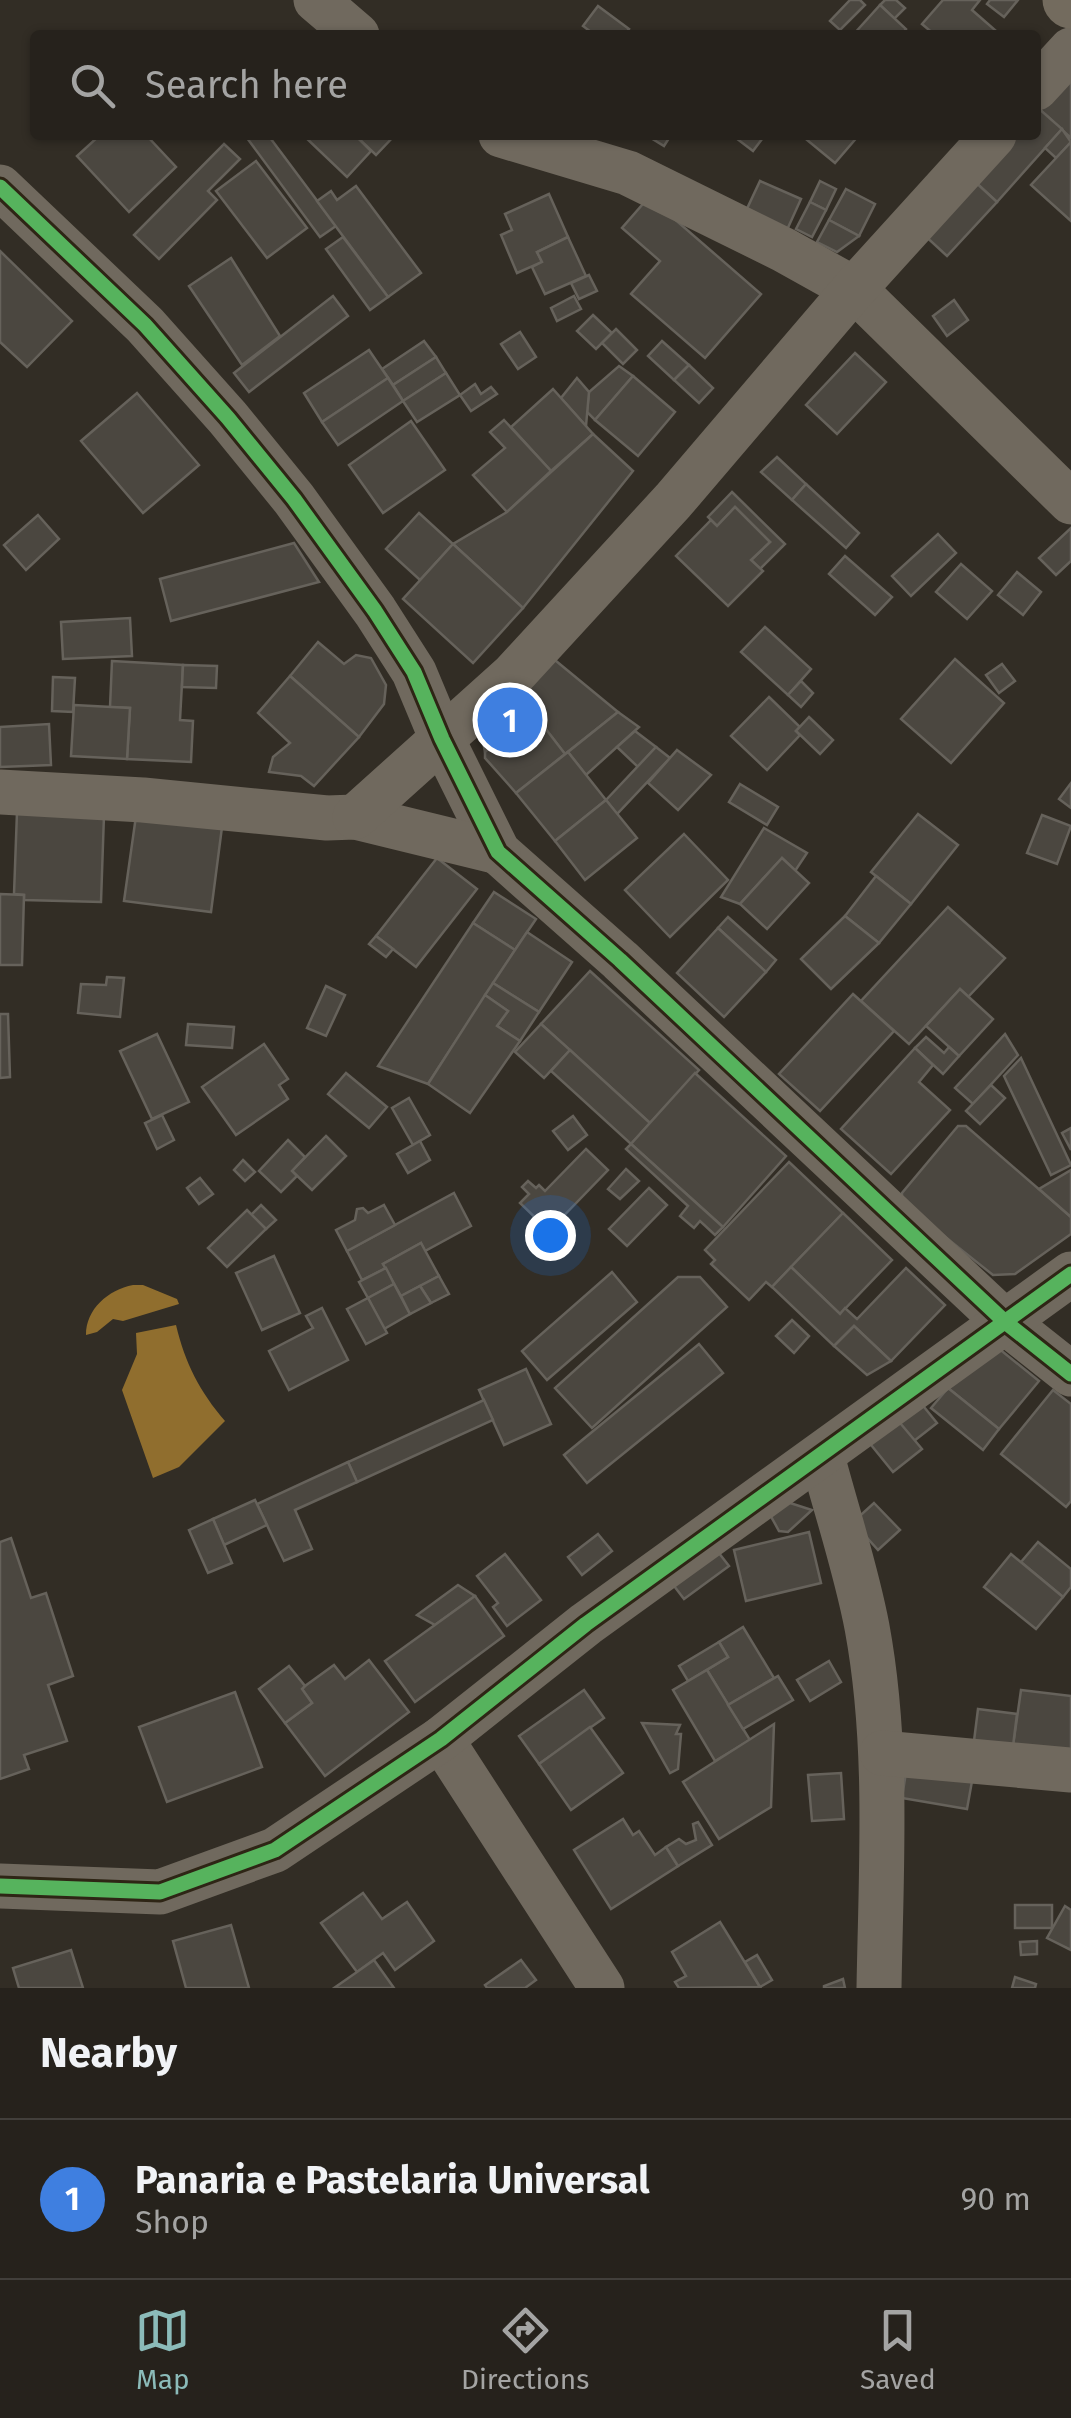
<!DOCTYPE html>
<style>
:root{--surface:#26221c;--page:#322f29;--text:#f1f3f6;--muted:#a4a4a3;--line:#423f3b;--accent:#8bbbb9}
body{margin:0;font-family:"Fira Sans",sans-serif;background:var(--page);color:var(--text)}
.you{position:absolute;left:550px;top:1235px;width:35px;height:35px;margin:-25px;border:8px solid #fff;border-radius:50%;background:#1a73e8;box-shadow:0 0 0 15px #1a73e833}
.badge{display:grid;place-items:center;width:65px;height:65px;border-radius:50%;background:var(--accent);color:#fff;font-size:32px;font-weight:700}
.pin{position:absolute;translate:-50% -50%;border:5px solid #fff;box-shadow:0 2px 10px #0006}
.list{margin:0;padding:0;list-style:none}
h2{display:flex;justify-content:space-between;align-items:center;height:130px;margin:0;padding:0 40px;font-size:42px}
h2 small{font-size:32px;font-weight:400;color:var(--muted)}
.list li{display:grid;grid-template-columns:65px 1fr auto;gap:30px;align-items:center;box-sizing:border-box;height:160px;padding:0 40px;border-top:2px solid var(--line)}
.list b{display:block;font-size:38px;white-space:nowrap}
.list p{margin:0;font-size:32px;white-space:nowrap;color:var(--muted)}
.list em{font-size:32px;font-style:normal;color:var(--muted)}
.icon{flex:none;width:55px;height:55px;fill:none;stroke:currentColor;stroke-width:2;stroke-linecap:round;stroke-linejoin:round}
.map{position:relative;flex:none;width:1071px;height:1988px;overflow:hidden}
.search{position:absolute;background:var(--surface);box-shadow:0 2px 8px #0004;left:30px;right:30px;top:30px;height:110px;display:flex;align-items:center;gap:25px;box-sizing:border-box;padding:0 35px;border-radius:10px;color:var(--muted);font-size:38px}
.sheet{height:290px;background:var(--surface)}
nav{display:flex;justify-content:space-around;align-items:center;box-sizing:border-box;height:140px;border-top:2px solid var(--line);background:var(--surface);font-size:28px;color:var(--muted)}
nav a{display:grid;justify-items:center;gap:5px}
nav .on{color:var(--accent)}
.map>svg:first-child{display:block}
.water{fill:#906e2e}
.building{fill:#4b4740;stroke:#66625b;stroke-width:2.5}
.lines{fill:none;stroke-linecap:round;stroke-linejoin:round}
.street{stroke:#70695e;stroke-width:45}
.secondary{stroke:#736b5e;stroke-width:55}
.cycleway-casing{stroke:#2e2515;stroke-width:21}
.cycleway{stroke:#56b35d;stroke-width:15}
</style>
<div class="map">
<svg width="1071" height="1988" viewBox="0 0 1071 1988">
<rect width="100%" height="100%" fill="#322d25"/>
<g class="water">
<path d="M133,1285h10l34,14 2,5 -56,17 -10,-2 -16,13 -11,3c0,-26 22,-45 47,-50z"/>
<path d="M176,1325c9,38 24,67 49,96l-46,46 -26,11 -31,-88 15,-36 -1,-21z"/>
</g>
<g class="building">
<path d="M850,0h10l5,5 -25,25 -10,-9z"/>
<path d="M885,0h11l9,8 -11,11 -14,-14z"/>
<path d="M943,0h37l-8,10 23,20 -5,5h-55l-13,-11z"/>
<path d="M990,0h28l-14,17 -17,-13z"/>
<path d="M880,5l26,24 -5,6h-48z"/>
<path d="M598,6l31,23 -5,6h-29l-12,-9z"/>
<path d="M1071,70v68l-34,-31z"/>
<path d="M1037,107l25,22 -65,73 -25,-23 40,-44h24z"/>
<path d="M1062,129l9,13 -15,16 -11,-10z"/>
<path d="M100,135h46l30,32 -47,45 -52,-56z"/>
<path d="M251,135h17l68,91 -16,11 -73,-99z"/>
<path d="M303,135h52l16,16 -24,26z"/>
<path d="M355,135h38l1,1 -18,19z"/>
<path d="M646,135h25l-7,11z"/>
<path d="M732,135h33l-12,16z"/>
<path d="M801,135h58l-24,28z"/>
<path d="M1071,142v79l-40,-36z"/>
<path d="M224,144l16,15 -32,32 9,9 -58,59 -25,-24z"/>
<path d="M256,161l51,67 -40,30 -51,-67z"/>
<path d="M972,179l25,23 -50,54 -25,-23z"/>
<path d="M760,181l41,18 -15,33 -41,-19z"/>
<path d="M820,181l16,8 -10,21 -16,-8z"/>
<path d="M356,186l65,87 -33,24 -71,-96 14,-10 6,9z"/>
<path d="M846,189l29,15 -16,32 -30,-16z"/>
<path d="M549,194l19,43 -31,15 5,10 -25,11 -16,-38 11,-5 -7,-16z"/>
<path d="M649,197l112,97 -56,64 -74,-64 29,-33 -38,-33z"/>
<path d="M810,202l16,8 -14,27 -16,-8z"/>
<path d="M829,220l30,16 -22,16 -20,-10z"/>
<path d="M343,237l45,60 -18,13 -44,-61z"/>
<path d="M568,237l18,39 -41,18 -13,-27 10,-5 -5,-10z"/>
<path d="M0,251l72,70 -45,46 -27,-25z"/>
<path d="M231,258l49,78 -38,29 -53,-79z"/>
<path d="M589,275l8,16 -18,8 -8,-16z"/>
<path d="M333,296l15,20 -99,76 -15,-19z"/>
<path d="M574,296l7,13 -24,12 -6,-13z"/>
<path d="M954,300l14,20 -21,16 -14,-20z"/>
<path d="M593,315l19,18 -16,16 -19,-18z"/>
<path d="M616,329l21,21 -14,14 -21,-21z"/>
<path d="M520,332l16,25 -18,12 -17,-25z"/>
<path d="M424,341l12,16 -43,28 -11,-16z"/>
<path d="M662,341l27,24 -15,15 -26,-24z"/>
<path d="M369,350l19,28 -66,44 -18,-29z"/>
<path d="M855,353l31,29 -49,52 -31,-29z"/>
<path d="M436,357l10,16 -43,28 -10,-16z"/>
<path d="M689,365l24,23 -14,15 -25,-23z"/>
<path d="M619,366l14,10 -38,44 -8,-8 2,-20z"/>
<path d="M446,373l14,22 -43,27 -14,-21z"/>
<path d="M633,376l42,36 -37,44 -43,-36z"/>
<path d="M388,378l15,23 -65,44 -16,-23z"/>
<path d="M577,378l12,14 -3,34 -25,-28z"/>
<path d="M475,384l6,10 10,-7 6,7 -26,17 -11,-16z"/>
<path d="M553,389l40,45 -42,37 -40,-44z"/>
<path d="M137,393l62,72 -56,48 -62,-72z"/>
<path d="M504,420l47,51 -44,41 -34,-37 32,-27 -15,-16z"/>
<path d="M411,421l34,49 -62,43 -34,-48z"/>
<path d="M593,434l40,37 -110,137 -70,-64 54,-32z"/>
<path d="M777,457l29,27 -14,16 -31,-28z"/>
<path d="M806,484l53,49 -13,15 -54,-48z"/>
<path d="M732,492l53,52 -25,25 -9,-9 19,-18 -35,-35 -18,19 -9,-9z"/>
<path d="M735,507l35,35 -19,18 12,11 -35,35 -52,-50 35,-36 6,6z"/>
<path d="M419,513l34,31 -33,36 -34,-31z"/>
<path d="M38,515l21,24 -33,31 -22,-25z"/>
<path d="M1071,528v33l-15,14 -17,-17z"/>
<path d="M938,534l18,19 -45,43 -19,-20z"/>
<path d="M294,543l25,39 -148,39 -11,-42z"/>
<path d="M453,544l70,64 -50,55 -70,-64z"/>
<path d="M845,556l47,41 -17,18 -46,-41z"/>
<path d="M961,564l31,27 -25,28 -31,-27z"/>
<path d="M1017,572l24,20 -18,23 -25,-20z"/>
<path d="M130,618l2,38 -69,3 -2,-37z"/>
<path d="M765,627l46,42 -23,26 -47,-43z"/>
<path d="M318,642l26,22 12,-9 15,3 15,27 -2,19 -25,33 -69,-61z"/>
<path d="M550,656l68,56 -53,42 -49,-63z"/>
<path d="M955,659l49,44 -53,60 -50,-44z"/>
<path d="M112,661l71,4 -3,55 13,1 -2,41 -64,-3 3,-51 -20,-1z"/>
<path d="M1002,664l13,17 -16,12 -13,-18z"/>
<path d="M183,665l34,1 -1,22 -34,-1z"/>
<path d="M290,676l69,61 -45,49 -13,-10 -32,-4 4,-15 17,-14 -32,-30z"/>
<path d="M53,677l22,1 -2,34 -21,-1z"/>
<path d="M801,681l12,12 -12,14 -13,-12z"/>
<path d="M516,691l16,20 -47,41 -2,-10 12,-27z"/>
<path d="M769,697l31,30 -4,4 4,4 -33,35 -36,-34z"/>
<path d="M74,705l56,3 -3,51 -56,-3z"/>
<path d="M532,711l33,43 -49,39 -31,-35v-6z"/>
<path d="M618,712l21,15 -53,48 -18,-23z"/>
<path d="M809,717l24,23 -13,14 -24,-23z"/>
<path d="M49,724l2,41 -51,2v-40z"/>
<path d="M635,731l21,16 -18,20 -21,-20z"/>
<path d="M656,747l14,11 -53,56 -11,-14z"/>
<path d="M677,750l34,25 -33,35 -30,-27z"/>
<path d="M568,752l38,48 -51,41 -39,-48z"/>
<path d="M1071,783v25l-12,-9z"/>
<path d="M740,784l38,23 -11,18 -38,-23z"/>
<path d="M606,800l31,38 -52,42 -30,-39z"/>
<path d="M17,812l87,3 -3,87 -77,-2v-5l-10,-1z"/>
<path d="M918,814l40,31 -47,59 -40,-32z"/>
<path d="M1042,815l29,11 -14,38 -30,-11z"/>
<path d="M136,816l86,11 -11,85 -87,-11z"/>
<path d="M764,828l43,25 -12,18 -13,-13 -42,46 -19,-7z"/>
<path d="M684,834l44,46 -58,57 -45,-47z"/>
<path d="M437,858l40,31 -61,78 -40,-31z"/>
<path d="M782,858l27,25 -42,46 -27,-25z"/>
<path d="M876,876l35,28 -32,39 -34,-27z"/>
<path d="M494,892l42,27 -21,31 -42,-27z"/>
<path d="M0,894l24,1 -2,70h-22z"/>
<path d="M948,907l57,51 -37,39 -8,-8 -51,55 -48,-43z"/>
<path d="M845,916l34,27 -48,46 -30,-30z"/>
<path d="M728,917l48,43 -10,12 -48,-44z"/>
<path d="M473,923l42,27 -87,134 -50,-18z"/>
<path d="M718,928l48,44 -42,45 -47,-44z"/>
<path d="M527,932l45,30 -33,50 -46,-29z"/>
<path d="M376,936l17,13 -7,8 -17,-13z"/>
<path d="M590,971l109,99 -49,53 -109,-99z"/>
<path d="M107,977l17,1 -4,39 -42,-4 3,-29 25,1z"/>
<path d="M493,983l46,29 -19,29 -23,-15 11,-15 -23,-16z"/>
<path d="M326,986l19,9 -19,41 -19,-8z"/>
<path d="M960,989l33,30 -34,37 -33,-30z"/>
<path d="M853,994l41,37 -74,80 -41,-37z"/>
<path d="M485,995l23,16 -11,15 23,15 -50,72 -42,-29z"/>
<path d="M0,1014h8l2,63 -10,1z"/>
<path d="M188,1024l46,3 -2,21 -46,-3z"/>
<path d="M541,1024l29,26 -26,28 -29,-26z"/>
<path d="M157,1034l32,68 -37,17 -32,-68z"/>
<path d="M1005,1034l13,21 -45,49 -18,-16z"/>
<path d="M926,1037l18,16 5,-6 10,9 -16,18 -28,-26z"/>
<path d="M264,1044l24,35 -9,6 9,14 -52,36 -34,-48z"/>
<path d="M915,1048l18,17 -14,17 31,28 -59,64 -50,-45z"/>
<path d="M570,1050l80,73 -19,21 -80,-73z"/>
<path d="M1021,1058l50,107 -20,10 -47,-99z"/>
<path d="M346,1073l41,34 -18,21 -41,-34z"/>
<path d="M695,1073l91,83 -63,71 -92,-83z"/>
<path d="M991,1085l14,13 -25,26 -14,-13z"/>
<path d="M409,1098l21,37 -17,10 -21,-37z"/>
<path d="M162,1115l12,25 -17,9 -12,-26z"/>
<path d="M573,1116l14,19 -19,15 -15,-19z"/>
<path d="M958,1126h8l105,91v17l-56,40 -22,1 -88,-70 -3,-6v-6z"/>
<path d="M1071,1128v22l-9,-17z"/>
<path d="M326,1136l20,20 -34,34 -20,-19z"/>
<path d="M288,1140l17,17 -13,14 5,5 -16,16 -22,-21z"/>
<path d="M420,1141l10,19 -22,13 -11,-19z"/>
<path d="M631,1144l92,83 -8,8 -15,-14 -6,7 -14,-12 8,-10 -62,-57z"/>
<path d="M586,1149l22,21 -59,61 -29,-28 9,-9 -7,-7 6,-6 8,7 3,-3 6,6z"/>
<path d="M243,1160l12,12 -10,9 -11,-11z"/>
<path d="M789,1162l54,51 -71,74 -6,-5 -17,18 -38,-36 4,-4 -10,-10z"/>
<path d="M626,1169l13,12 -19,18 -12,-10z"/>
<path d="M1071,1170v47l-32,-28z"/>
<path d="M200,1178l13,16 -14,10 -12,-16z"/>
<path d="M649,1188l18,17 -40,41 -18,-17z"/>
<path d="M454,1193l17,33 -46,25 -4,-8 -38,21 3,4 -24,12 -15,-29z"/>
<path d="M261,1205l15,15 -10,9 -15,-14z"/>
<path d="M384,1205l11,20 -48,26 -11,-21 19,-10 2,-11 6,-1 5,5z"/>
<path d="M247,1210l19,19 -39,38 -19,-19z"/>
<path d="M843,1213l49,47 -52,54 -49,-47z"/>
<path d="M421,1243l18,33 -38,20 -18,-32z"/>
<path d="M274,1256l26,57 -38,17 -26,-57z"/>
<path d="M791,1267l49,47 5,-6 12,11 49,-51 39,37 -54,56 -37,-35 -20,20 -62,-59z"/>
<path d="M386,1268l8,16 -26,14 -9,-16z"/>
<path d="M612,1272l25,30 -90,78 -25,-29z"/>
<path d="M439,1276l10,18 -18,9 -11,-17z"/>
<path d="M678,1277h22l27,30 -135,121 -37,-40z"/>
<path d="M394,1284l16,30 -26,15 -16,-31z"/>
<path d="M420,1286l11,17 -21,11 -9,-18z"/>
<path d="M368,1298l19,35 -21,11 -19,-35z"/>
<path d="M322,1308l26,52 -59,30 -20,-39 44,-23 -7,-12z"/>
<path d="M792,1320l17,16 -15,17 -18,-17z"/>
<path d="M854,1326l37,35 -24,14 -33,-29z"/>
<path d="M987,1339l52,42 -40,48 -51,-41z"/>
<path d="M699,1344l24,29 -136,110 -23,-28z"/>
<path d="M526,1369l25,55 -47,21 -25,-55z"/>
<path d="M948,1388l51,41 -16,21 -52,-42z"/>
<path d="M1053,1390l18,14v97l-5,6 -65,-53z"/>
<path d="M484,1400l9,20 -136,62 -9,-20z"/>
<path d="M920,1402l17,21 -23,18 -17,-21z"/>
<path d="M895,1417l27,32 -29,23 -26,-32z"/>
<path d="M348,1462l9,20 -62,28 17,39 -28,12 -27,-57z"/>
<path d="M255,1500l12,25 -43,20 -11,-26z"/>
<path d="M787,1502l25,8 -24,22 -9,-1 -11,-20z"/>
<path d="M874,1503l26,27 -22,20 -25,-28z"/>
<path d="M213,1519l19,44 -24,10 -19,-43z"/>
<path d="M809,1532l12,51 -75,18 -12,-51z"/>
<path d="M598,1534l14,17 -30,24 -14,-18z"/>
<path d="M11,1538l20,60 15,-5 27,83 -25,9 19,56 -43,14 5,14 -29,10v-237z"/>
<path d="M1038,1542l33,27v18l-8,10 -42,-35z"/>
<path d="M715,1548l14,18 -45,33 -13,-17z"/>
<path d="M505,1554l36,46 -34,26 -14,-19 5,-4 -21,-27z"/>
<path d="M1011,1554l52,43 -27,32 -52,-42z"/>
<path d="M458,1585l17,11 -40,29 -18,-10z"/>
<path d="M475,1596l29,40 -89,66 -30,-41z"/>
<path d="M743,1627l31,51 -46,27 -21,-35 21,-13 -9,-15z"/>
<path d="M719,1642l9,15 -40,24 -9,-15z"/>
<path d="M369,1660l40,52 -84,64 -40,-53 27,-20 -10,-14 3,-3 29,-21 11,14z"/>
<path d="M829,1661l12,21 -31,19 -13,-21z"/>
<path d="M289,1666l16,20 -3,3 10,14 -27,20 -26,-34z"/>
<path d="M707,1670l43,70 -35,21 -42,-71z"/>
<path d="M778,1676l15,24 -50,29 -15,-24z"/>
<path d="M584,1690l20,28 -65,46 -20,-28z"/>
<path d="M1021,1690l50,6v57l-58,-7z"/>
<path d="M235,1692l27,75 -95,35 -28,-75z"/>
<path d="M978,1709l39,5 -4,32 -39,-5z"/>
<path d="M642,1723l38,2 -4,9h5l-3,35 -8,4z"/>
<path d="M774,1724l-3,83 -52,32 -36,-57z"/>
<path d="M590,1727l33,46 -52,37 -32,-46z"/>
<path d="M908,1759l66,11 -7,39 -65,-11z"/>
<path d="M841,1773l3,46 -32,2 -4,-46z"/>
<path d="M623,1819l10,16 6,-4 16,24 11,-8 12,19 -67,43 -37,-59z"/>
<path d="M698,1822l14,23 -34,21 -12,-19 13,-8 7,5 10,-4 -3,-16z"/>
<path d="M363,1893l19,26 25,-17 27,39 -39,29 -12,-17 -26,19 -36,-49z"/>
<rect x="1015" y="1905" width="37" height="23"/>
<path d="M1065,1906l6,4v40l-24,-12z"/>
<path d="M720,1922l40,65 -81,1 -4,-6 11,-6 -14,-24z"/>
<path d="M231,1925l18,63h-63l-13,-47z"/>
<path d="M1037,1941v13l-16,1 -1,-13z"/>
<path d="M71,1950l12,38h-64l-6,-20z"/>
<path d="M757,1955l15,25 -12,7 -15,-25z"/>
<path d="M374,1960l20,28h-60l23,-16z"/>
<path d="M521,1960l15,20 -11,8h-38l-2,-3z"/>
<path d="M1015,1977l21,7 -1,4h-23z"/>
<path d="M843,1979l2,9h-21v-2z"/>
</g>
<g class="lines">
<g class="street">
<path d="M316,0l41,35"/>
<path d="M1036,88l35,-38"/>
<path d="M501,135l127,38 156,77 70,39 217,213"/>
<path d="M0,187l145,138 83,93 66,81 81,112 39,61 28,67 56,113 122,108 384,361 67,53"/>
<path d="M0,792l143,8 184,18 28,-1 143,35"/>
<path d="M355,817l158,-142 160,-174 181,-212 140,-154"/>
<path d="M822,1456c15,57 34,113 45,171 22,119 14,241 12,361"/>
<path d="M441,1739l161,249"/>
<path d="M882,1753l189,17"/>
<path d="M0,1886l160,6 115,-42 166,-111 145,-115 485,-350"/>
</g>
<path class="secondary" d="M1070,0l1,1"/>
<defs>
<g id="cycleway">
<path d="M0,187l145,138 83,93 66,81 81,112 39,61 28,67 56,113 122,108 384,361 67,53"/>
<path d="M0,1886l160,6 115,-42 166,-111 145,-115 485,-350"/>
</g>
</defs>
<use href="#cycleway" class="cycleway-casing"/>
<use href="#cycleway" class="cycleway"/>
</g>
</svg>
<div class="you"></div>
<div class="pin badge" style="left:510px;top:720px;background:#3f7fe0">1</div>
<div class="search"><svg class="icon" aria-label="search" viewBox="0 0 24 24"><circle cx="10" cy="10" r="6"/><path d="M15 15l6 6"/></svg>Search here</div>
</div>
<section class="sheet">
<h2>Nearby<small></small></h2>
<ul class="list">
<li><span class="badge" style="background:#3f7fe0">1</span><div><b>Panaria e Pastelaria Universal</b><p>Shop</p></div><em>90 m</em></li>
</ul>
</section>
<nav>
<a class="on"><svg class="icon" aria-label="map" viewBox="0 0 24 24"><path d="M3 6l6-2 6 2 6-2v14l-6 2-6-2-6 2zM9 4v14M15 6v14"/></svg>Map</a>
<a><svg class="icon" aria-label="directions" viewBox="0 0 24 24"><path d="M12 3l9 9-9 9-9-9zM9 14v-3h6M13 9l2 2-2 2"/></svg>Directions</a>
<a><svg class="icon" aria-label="saved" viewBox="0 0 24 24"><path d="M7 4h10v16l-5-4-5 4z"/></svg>Saved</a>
</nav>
